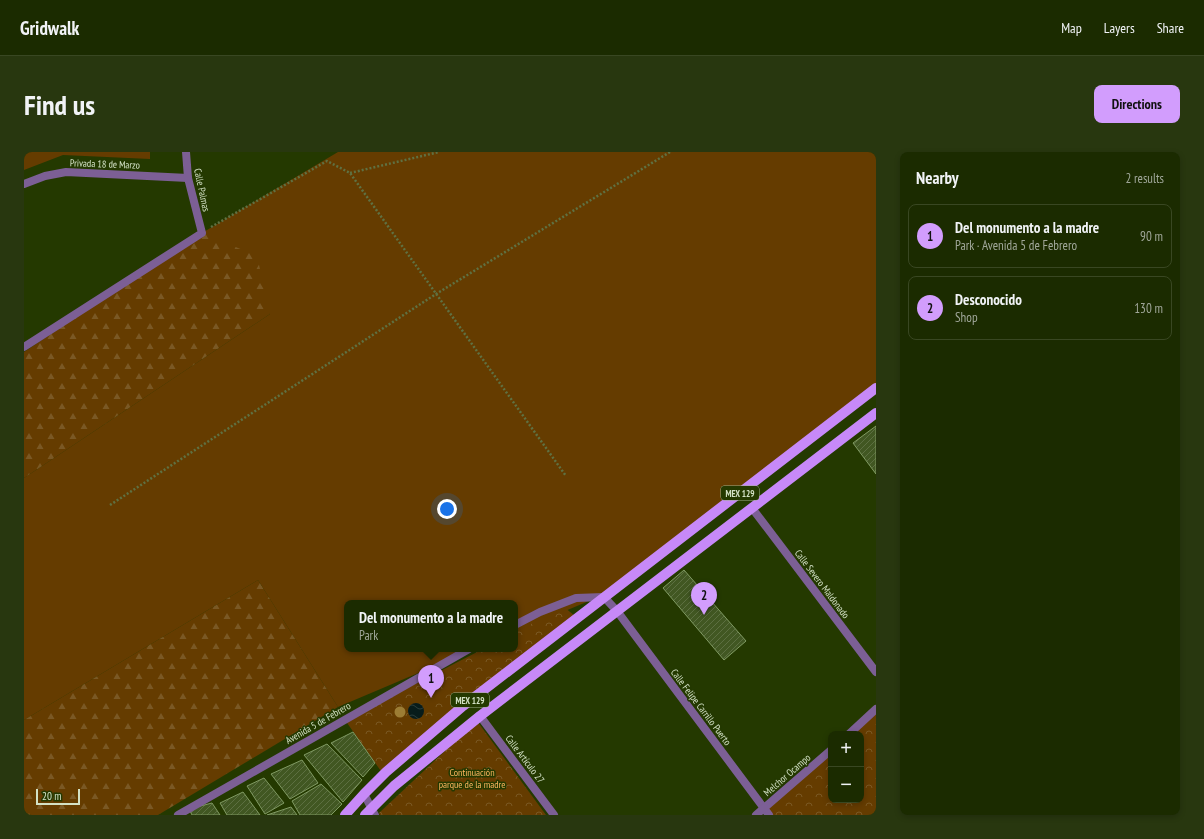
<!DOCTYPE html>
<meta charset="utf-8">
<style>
:root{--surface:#1b2b00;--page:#28370f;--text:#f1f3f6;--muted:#a0a799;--line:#394722;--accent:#d29dfd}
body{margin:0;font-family:"PT Sans Narrow",sans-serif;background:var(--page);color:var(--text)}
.controls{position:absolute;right:12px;bottom:12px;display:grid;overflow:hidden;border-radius:8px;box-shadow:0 2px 6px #0003}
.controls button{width:36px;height:36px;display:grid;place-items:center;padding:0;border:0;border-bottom:1px solid var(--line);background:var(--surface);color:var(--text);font:20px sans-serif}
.scale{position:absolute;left:12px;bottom:10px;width:44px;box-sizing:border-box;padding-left:4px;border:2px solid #d3e1c5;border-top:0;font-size:11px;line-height:14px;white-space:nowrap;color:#d3e1c5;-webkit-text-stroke:3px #243900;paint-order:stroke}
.you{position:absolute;left:423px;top:357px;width:14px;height:14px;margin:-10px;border:3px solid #fff;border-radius:50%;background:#1a73e8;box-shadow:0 0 0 6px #1a73e833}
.badge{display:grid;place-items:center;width:26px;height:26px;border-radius:50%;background:var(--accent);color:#111;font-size:13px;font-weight:700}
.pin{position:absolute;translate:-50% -33px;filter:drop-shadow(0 1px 2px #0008)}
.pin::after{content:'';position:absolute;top:21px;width:14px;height:12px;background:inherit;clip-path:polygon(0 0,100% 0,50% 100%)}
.popup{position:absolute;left:320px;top:448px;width:174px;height:52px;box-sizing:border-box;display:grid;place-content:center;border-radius:8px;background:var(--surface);filter:drop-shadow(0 1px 3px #0005);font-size:13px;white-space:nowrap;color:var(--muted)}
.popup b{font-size:15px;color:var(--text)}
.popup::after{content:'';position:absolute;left:50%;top:100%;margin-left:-8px;border:8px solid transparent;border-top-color:var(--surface)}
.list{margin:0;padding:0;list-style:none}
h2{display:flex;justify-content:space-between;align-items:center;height:52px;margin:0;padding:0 16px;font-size:17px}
h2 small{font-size:13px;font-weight:400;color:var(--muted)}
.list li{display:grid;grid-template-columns:26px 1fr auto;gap:12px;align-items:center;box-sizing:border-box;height:64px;margin:0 8px 8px;padding:0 8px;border:1px solid var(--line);border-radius:8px}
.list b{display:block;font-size:15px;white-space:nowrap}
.list p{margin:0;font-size:13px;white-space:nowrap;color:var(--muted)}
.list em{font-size:13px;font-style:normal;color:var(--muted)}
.map{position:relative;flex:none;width:852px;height:663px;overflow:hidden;border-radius:8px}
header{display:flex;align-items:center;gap:24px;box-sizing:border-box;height:56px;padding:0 20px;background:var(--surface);border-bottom:1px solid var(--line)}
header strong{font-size:19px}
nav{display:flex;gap:22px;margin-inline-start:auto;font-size:14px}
.intro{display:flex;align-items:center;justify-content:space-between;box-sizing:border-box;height:96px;padding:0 24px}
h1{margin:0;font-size:28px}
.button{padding:10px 18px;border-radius:8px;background:var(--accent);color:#111;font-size:14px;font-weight:700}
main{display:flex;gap:24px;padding:0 24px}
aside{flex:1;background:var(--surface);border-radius:8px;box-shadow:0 2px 6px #0003}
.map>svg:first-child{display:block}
.green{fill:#653c00}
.forest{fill:url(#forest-firs)}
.park{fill:url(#park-crowns)}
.water{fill:url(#water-waves)}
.building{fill:url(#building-hatch);stroke:#809a63}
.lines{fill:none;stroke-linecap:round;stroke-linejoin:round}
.path{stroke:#5f7142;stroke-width:2.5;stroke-dasharray:2 2;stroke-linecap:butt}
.street{stroke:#7c5f95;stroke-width:8}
.primary{stroke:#c789f8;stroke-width:10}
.tree{fill:#9c7d34}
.labels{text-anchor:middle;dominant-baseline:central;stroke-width:3;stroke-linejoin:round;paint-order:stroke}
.shield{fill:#243900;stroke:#9eaf8a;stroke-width:1}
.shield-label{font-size:9px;font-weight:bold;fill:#d3e1c5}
.street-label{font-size:10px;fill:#d3e1c5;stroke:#243900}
.park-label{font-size:10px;fill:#feb55f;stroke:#243900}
</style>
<header>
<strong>Gridwalk</strong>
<nav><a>Map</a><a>Layers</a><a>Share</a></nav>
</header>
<div class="intro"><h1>Find us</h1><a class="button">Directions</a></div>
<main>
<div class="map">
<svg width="852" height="663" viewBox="0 0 852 663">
<defs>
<pattern id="forest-firs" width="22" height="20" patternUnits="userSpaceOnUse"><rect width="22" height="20" fill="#653c00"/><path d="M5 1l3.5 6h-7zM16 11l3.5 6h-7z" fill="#7a5824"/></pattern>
<pattern id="park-crowns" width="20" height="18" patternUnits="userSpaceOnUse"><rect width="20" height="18" fill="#653c00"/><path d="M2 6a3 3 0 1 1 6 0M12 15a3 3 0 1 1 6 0" fill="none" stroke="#7a5824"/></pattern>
<pattern id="water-waves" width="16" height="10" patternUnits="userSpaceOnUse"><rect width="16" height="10" fill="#071c1b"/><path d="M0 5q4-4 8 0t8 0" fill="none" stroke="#2a3d3b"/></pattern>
<pattern id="building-hatch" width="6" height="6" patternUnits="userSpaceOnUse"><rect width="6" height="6" fill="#415722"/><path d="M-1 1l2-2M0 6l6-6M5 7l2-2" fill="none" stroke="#5c6f41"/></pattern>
</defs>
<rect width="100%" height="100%" fill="#243900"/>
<g class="green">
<path d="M0,0h126v7l-87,-4 -39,15z"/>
<path d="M314,0h538v232l-268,209 -93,39v-29h-168v46h128l-137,58 -80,-127 -234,140v-242l246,-164 -68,-81z"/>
</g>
<g class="forest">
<path d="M178,81l55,23 13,58 -246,164v-126z"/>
<path d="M234,428l80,127 -180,108h-134v-95z"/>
</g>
<g class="park">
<path d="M540,455l11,9 -192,158 -38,-54 138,-71h32v-17z"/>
<path d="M852,554v109h-106l-6,-7 67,-61v53h30v-66h-15z"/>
<path d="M453,569l69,94h-166l-1,-2z"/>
</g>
<circle class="water" cx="392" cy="559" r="8"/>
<g class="building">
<path d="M852,274v48l-23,-31z"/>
<path d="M660,418l62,71 -22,19 -61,-72z"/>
<path d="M329,580l22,31 -12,14 -32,-34z"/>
<path d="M303,592l35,36 -19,22 -39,-47z"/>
<path d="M278,608l16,23 -28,16 -19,-25z"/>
<path d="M240,626l20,25 -19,11 -18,-28z"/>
<path d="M297,632l21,20 -11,11h-31l-8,-14z"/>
<path d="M219,640l17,23h-33l-7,-12z"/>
<path d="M188,651l8,12h-28l-3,-6z"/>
<path d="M267,655l6,8h-30z"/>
</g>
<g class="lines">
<g class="path">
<path d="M326,21l89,-21"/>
<path d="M187,75l116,-66 23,12 216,303"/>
<path d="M86,353l326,-211 234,-142"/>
</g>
<g class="street">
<path d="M0,32l21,-8 21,-4 122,6"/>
<path d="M0,195l178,-114 -14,-55 -2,-26"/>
<path d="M728,356l124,164"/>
<path d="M491,473l25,-13 36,-14 28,-1 13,14 152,204"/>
<path d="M456,564l74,99"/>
<path d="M825,582l27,-25"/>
<path d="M340,642l11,21"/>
<path d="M154,663l291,-166"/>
<path d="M732,663l75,-65"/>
</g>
<g class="primary">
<path d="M321,663l19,-21 22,-22 77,-66 413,-318"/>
<path d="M341,663l29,-29 86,-70 396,-303"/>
</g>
</g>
<circle class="tree" cx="376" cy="560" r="5.5"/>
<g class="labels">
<g class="shield">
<rect x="697" y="334" width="38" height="14" rx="3"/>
<rect x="427" y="541" width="38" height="14" rx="3"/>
</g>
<g class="shield-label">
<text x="716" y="341">MEX 129</text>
<text x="446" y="548">MEX 129</text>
</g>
<g class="street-label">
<text transform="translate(81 12) rotate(2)">Privada 18 de Marzo</text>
<text transform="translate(178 38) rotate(78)">Calle Palmas</text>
<text transform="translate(798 432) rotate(53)">Calle Severo Maldonado</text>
<text transform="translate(677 555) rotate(53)">Calle Felipe Carrillo Puerto</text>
<text transform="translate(294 571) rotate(-30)">Avenida 5 de Febrero</text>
<text transform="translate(501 607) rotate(53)">Calle Artículo 27</text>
<text transform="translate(763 623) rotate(-41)">Melchor Ocampo</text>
</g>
<g class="park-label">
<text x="448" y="620">Continuación<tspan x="448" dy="12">parque de la madre</tspan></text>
</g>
</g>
</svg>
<div class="controls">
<button>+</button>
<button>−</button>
</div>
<div class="scale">20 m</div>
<div class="you"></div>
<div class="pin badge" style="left:407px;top:546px">1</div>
<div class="popup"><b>Del monumento a la madre</b>Park</div>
<div class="pin badge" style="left:680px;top:463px">2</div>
</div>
<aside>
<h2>Nearby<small>2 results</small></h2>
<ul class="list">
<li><span class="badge">1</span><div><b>Del monumento a la madre</b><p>Park · Avenida 5 de Febrero</p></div><em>90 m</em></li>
<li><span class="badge">2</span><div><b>Desconocido</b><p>Shop</p></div><em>130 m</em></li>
</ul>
</aside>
</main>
